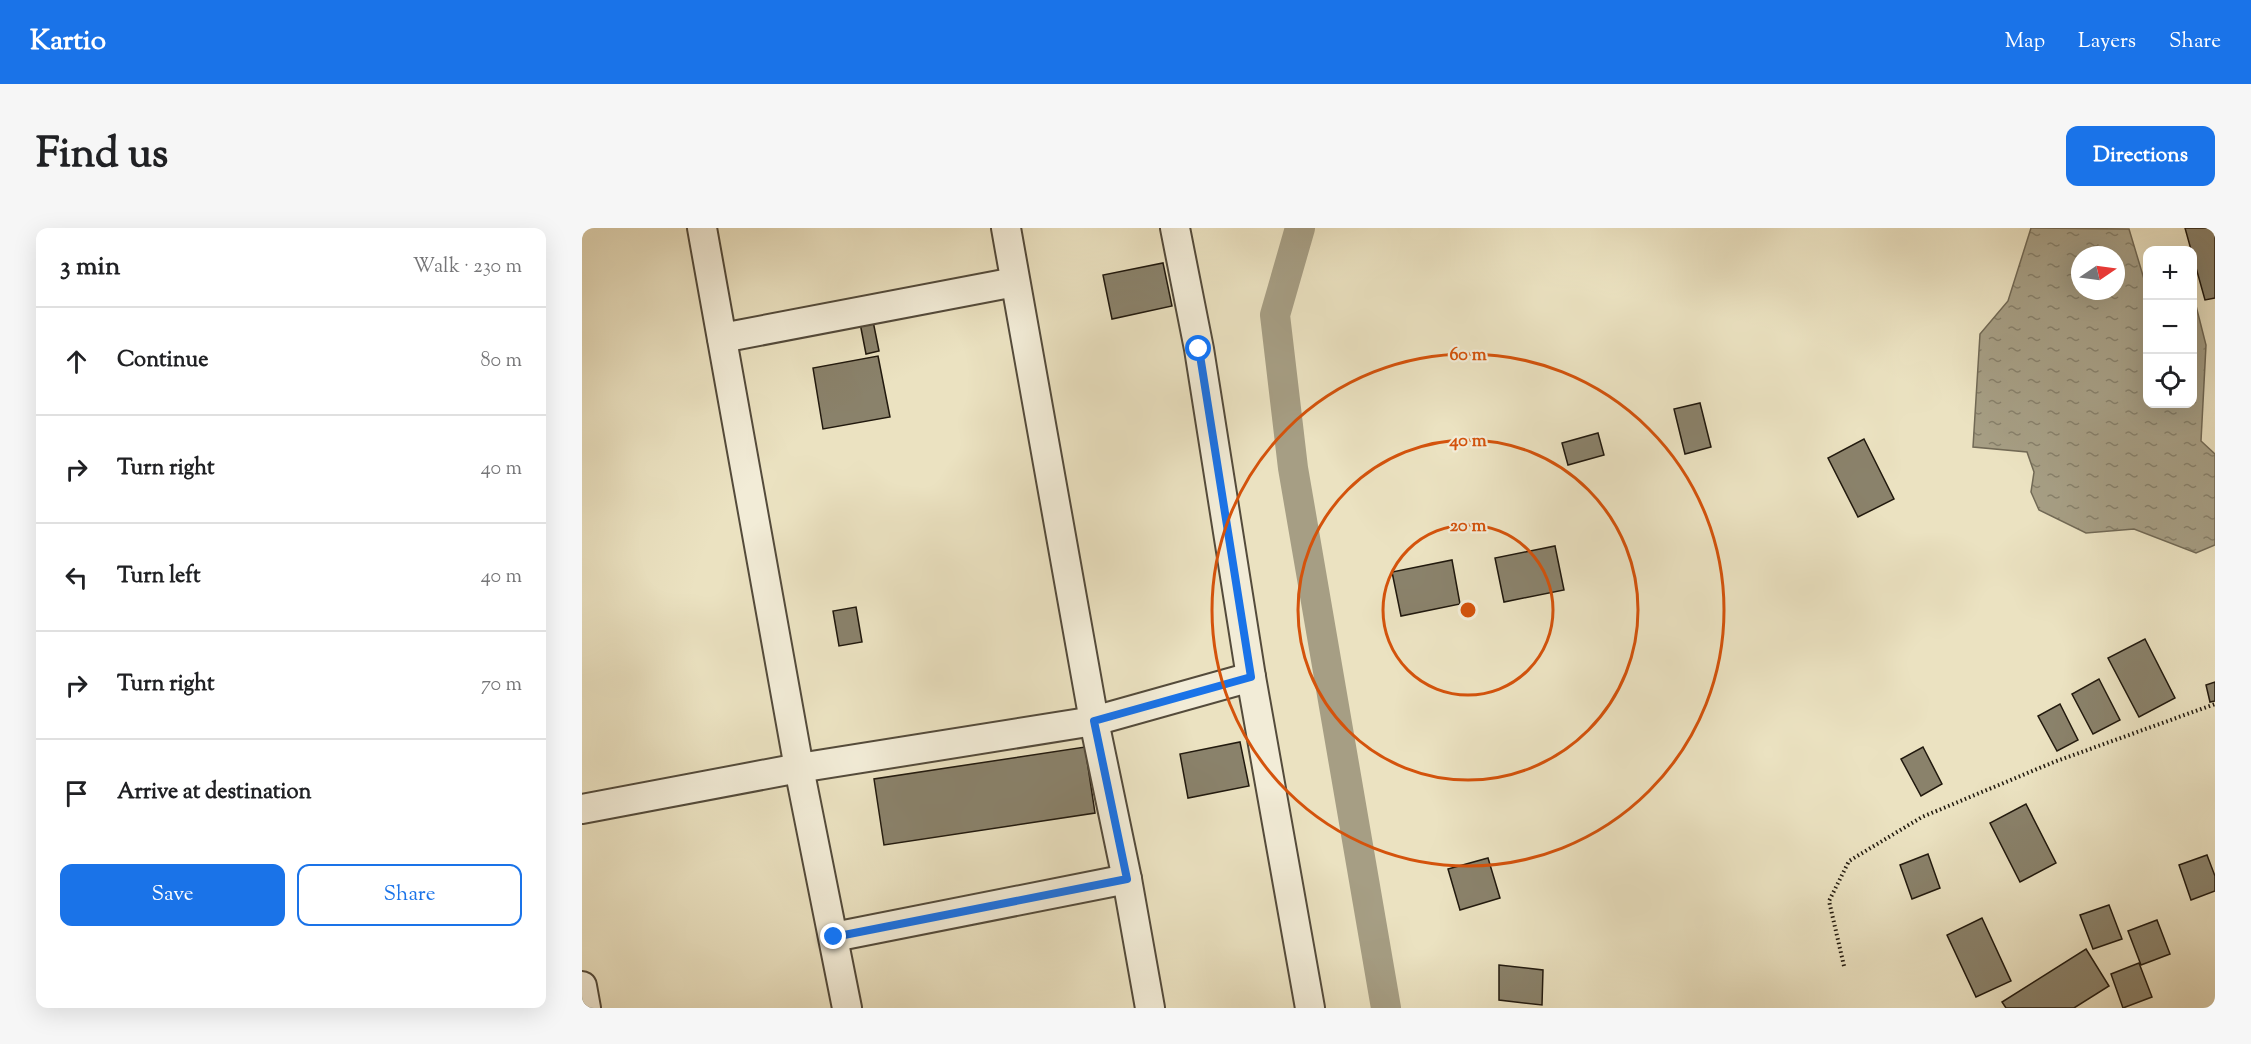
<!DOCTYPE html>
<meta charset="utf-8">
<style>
:root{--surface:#fff;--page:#f6f6f6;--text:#202124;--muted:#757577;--line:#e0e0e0;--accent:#1a73e8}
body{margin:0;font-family:"Sorts Mill Goudy",serif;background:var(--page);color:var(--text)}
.controls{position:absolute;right:18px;top:18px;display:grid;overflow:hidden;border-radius:12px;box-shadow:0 6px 24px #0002}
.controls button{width:54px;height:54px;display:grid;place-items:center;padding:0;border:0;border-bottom:2px solid var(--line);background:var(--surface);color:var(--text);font:30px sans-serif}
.compass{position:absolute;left:1489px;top:18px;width:54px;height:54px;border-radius:50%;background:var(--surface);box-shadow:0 6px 24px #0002;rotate:77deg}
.stop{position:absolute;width:18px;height:18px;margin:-14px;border:4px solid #1a73e8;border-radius:50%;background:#fff}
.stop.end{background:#1a73e8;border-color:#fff;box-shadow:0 2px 6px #0008}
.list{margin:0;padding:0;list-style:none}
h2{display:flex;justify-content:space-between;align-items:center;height:78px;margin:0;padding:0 24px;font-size:26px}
h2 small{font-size:20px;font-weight:400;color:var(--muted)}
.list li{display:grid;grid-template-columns:39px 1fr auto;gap:18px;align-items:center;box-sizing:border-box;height:108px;padding:0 24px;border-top:2px solid var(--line)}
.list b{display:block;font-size:22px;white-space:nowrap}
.list em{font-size:20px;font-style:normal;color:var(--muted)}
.actions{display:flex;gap:12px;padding:18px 24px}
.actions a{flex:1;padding:14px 0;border:2px solid var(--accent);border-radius:12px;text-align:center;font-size:21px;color:var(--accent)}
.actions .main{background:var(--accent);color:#fff}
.icon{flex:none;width:33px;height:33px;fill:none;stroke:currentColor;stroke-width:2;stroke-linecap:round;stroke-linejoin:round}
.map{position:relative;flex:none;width:1633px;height:780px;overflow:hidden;border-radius:12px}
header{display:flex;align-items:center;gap:36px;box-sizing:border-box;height:84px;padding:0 30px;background:var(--accent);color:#fff}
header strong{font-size:28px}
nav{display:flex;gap:33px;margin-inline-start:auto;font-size:21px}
.intro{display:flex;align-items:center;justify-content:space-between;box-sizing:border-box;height:144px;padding:0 36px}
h1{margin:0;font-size:42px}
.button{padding:15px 27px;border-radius:12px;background:var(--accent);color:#fff;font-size:21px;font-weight:700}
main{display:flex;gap:36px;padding:0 36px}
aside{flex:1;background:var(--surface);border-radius:12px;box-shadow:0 6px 24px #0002}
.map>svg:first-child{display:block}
.water{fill:url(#water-ripples);stroke:#716955;stroke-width:1.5;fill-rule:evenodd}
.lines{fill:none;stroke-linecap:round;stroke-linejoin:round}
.canal{stroke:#a69e84;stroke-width:30}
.building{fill:#8a826b;stroke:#21190e;stroke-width:1.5}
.street-casing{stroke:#544b3b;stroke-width:32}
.path{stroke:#21190e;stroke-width:4;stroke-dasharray:1.5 3;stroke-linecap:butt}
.street{stroke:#f2ecd7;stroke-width:28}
.route{stroke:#1a73e8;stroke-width:8}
.ring{fill:none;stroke:#d4530c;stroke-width:3}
.centre{fill:#d4530c;stroke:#f2ecd7;stroke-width:3}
.ring-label{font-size:18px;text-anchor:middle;font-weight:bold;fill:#d4530c;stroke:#f2ecd7;stroke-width:4.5;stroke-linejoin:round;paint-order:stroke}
</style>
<header>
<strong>Kartio</strong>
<nav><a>Map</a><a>Layers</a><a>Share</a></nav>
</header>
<div class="intro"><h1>Find us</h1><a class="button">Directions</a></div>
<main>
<aside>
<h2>3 min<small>Walk · 230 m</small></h2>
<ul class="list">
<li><svg class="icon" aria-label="ahead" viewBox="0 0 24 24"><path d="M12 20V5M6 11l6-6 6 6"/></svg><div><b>Continue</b></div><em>80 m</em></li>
<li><svg class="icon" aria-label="right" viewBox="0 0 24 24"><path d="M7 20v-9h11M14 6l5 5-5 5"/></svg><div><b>Turn right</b></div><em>40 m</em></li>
<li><svg class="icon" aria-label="left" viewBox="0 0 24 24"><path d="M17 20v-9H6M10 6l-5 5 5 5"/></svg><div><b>Turn left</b></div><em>40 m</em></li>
<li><svg class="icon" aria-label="right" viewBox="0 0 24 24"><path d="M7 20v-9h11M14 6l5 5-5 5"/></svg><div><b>Turn right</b></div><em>70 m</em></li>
<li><svg class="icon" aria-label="arrive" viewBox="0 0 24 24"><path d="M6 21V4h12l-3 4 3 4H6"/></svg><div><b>Arrive at destination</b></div></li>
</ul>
<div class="actions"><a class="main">Save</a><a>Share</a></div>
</aside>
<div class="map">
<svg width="1633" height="780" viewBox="0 0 1633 780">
<defs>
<pattern id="water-ripples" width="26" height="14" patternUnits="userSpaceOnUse" patternTransform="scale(1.5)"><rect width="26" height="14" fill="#a69e84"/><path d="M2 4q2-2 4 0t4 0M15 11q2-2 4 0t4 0" fill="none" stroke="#87806a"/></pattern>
</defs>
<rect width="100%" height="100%" fill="#ebe2c1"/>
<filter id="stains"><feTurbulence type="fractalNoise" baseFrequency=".00333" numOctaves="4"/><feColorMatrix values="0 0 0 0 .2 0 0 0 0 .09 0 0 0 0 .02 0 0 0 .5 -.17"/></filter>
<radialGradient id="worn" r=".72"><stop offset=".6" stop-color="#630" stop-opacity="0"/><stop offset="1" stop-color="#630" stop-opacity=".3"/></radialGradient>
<path class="water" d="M1449,0l98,1 18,60 1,115h44l1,-110 13,51 -5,96 14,13v91l-19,8 -62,-24 -48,4 -47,-23 -8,-18 3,-20 -7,-20 -54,-5 7,-113 28,-33zM1498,27h36v36h-36z"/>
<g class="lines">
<path class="canal" d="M718,0l-25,87 18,153 93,540"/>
</g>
<g class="building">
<path d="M1603,0h30v70l-10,2z"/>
<path d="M581,35l9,43 -60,13 -9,-44z"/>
<path d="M291,93l6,30 -13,3 -6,-31z"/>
<path d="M296,128l12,61 -67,12 -10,-61z"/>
<path d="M1118,175l11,44 -26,7 -11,-45z"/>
<path d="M1016,205l6,22 -36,10 -6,-22z"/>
<path d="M1282,211l30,60 -36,18 -30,-59z"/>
<path d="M973,318l9,44 -60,12 -9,-44z"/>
<path d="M870,332l8,44 -59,12 -9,-44z"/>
<path d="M274,379l6,35 -23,4 -6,-35z"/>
<path d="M1563,411l30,59 -36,19 -31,-59z"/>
<path d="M1517,451l21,41 -27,14 -21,-40z"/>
<path d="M1633,454v19l-5,1 -4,-17z"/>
<path d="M1478,476l18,36 -21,11 -19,-35z"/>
<path d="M658,514l9,44 -61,12 -8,-44z"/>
<path d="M503,519l10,66 -211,32 -10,-66z"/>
<path d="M1341,519l19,37 -21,12 -20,-37z"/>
<path d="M1444,576l30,59 -36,19 -30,-59z"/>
<path d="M1346,626l12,34 -28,11 -12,-34z"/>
<path d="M1625,627l8,21v15l-24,9 -12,-35z"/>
<path d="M906,630l12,40 -40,12 -12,-41z"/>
<path d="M1527,677l13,34 -29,10 -13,-34z"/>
<path d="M1400,690l29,63 -35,16 -29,-62z"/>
<path d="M1575,692l13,34 -29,11 -13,-34z"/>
<path d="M1504,721l23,37 -35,22h-68l-4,-6z"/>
<path d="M1557,735l13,34 -29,11 -12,-34z"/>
<path d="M917,737l44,5 -1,35 -43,-5z"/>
</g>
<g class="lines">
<defs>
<g id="street">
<path d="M120,0l97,540 48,240"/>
<path d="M424,0l88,493 33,158 23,129"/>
<path d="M593,0l24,121 52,328 59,331"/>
<path d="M140,110l293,-56"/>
<path d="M0,581l217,-41 295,-47 157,-44"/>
<path d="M252,709l293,-58"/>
<path d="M0,758l4,22"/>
</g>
</defs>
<use href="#street" class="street-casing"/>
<path class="path" d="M1262,738l-15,-65 20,-40 73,-44 132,-55 161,-58"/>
<use href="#street" class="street"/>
</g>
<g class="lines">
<path class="route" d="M252,709l293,-58 -33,-158 157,-44 -52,-328"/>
</g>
<g class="ring">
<circle cx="886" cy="382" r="85"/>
<circle cx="886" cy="382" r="170"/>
<circle cx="886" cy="382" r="256"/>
</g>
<circle cx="886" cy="382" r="9" class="centre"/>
<g class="ring-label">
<text x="886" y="132">60 m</text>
<text x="886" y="218">40 m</text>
<text x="886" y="303">20 m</text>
</g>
<rect width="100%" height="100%" filter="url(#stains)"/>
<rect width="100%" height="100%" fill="url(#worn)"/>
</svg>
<div class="controls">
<button>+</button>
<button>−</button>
<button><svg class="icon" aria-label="locate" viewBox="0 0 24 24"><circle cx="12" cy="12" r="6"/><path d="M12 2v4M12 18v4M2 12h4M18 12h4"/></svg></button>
</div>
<svg class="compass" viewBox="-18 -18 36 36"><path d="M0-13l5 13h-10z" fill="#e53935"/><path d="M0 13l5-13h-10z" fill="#757577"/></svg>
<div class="stop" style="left:617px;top:121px"></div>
<div class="stop end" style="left:252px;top:709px"></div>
</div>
</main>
